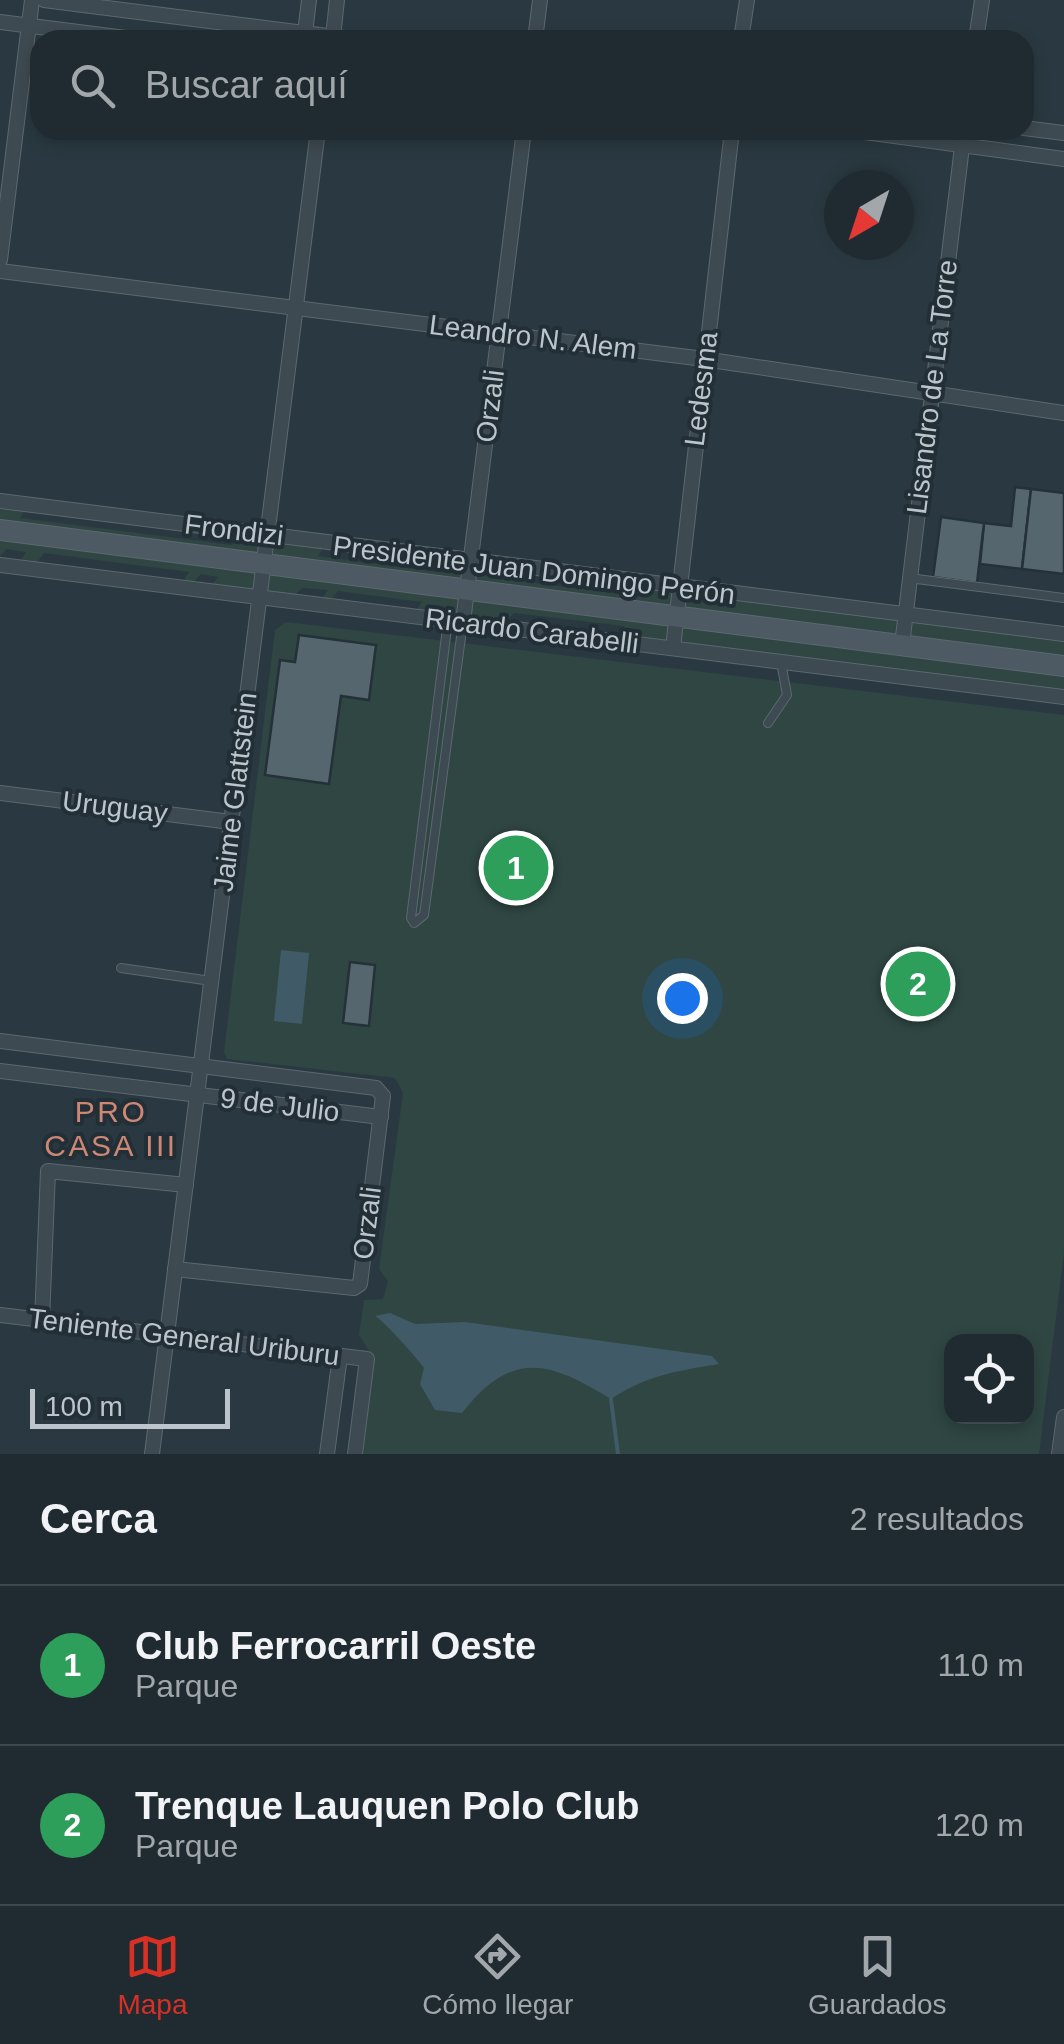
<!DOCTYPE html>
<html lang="es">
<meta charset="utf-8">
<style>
:root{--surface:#202b31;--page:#283339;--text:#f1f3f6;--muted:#a2a7ab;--line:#3d474d;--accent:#d93025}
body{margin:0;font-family:Arial,sans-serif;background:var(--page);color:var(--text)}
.controls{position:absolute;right:30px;bottom:30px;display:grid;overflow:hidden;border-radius:20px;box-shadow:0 5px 15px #0003}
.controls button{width:90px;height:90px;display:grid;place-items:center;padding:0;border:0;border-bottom:2px solid var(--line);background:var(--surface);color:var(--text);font:50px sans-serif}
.compass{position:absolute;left:824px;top:170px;width:90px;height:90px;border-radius:50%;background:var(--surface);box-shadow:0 5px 15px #0003;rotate:219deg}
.scale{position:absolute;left:30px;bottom:25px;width:200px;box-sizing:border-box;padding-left:10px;border:5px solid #bbc5cb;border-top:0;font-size:28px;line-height:35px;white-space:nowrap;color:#bbc5cb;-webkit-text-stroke:8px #232f37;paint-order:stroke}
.you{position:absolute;left:682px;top:998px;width:35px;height:35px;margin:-25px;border:8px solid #fff;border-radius:50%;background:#1a73e8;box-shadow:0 0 0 15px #1a73e833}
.badge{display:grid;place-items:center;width:65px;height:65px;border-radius:50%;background:var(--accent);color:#fff;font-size:32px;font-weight:700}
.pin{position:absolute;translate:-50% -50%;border:5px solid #fff;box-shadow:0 2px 10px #0006}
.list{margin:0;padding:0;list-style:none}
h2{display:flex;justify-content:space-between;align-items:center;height:130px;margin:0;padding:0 40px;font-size:42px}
h2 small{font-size:32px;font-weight:400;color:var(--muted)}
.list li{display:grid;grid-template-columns:65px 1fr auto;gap:30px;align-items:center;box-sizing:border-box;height:160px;padding:0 40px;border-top:2px solid var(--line)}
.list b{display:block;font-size:38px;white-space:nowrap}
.list p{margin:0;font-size:32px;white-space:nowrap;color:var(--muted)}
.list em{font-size:32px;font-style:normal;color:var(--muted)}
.icon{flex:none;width:55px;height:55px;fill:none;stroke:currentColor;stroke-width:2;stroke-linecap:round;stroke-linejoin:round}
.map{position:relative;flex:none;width:1064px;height:1454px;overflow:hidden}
.search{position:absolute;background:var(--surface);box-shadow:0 5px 15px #0003;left:30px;right:30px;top:30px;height:110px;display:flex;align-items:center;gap:25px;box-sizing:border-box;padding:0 35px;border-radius:30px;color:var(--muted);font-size:38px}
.sheet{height:450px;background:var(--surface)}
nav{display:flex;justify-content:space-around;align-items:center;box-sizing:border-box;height:140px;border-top:2px solid var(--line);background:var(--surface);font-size:28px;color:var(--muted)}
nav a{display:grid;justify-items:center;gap:5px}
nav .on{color:var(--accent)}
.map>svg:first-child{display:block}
.green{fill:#2f4642;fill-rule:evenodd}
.water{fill:#415a68}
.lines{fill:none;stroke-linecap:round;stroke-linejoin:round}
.stream{stroke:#415a68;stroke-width:4}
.building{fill:#56666e;stroke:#253139;stroke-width:2.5}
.service-casing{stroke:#5c686f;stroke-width:10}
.minor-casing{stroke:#5c686f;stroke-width:16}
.secondary-casing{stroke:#5c686f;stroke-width:22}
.service{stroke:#3e4a51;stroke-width:8}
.minor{stroke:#3e4a51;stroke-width:14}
.secondary{stroke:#4d5a64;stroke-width:20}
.labels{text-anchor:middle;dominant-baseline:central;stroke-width:8;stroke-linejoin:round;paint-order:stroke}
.street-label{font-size:28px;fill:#bbc5cb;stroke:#232f37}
.neighbourhood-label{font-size:30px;letter-spacing:2.5px;fill:#cd8875;stroke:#232f37}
</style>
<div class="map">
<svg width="1064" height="1454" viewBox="0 0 1064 1454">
<rect width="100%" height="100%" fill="#2a3941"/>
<g class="green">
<path d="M0,505l26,3 -6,10 212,27 7,-10 86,10 -7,11 120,16 8,-12 91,12 -9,10 115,15 8,-11 413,52v20l-1064,-133z"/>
<path d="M0,537l1064,136v20l-449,-56 9,-11 -110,-13 -10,10 -89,-11 7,-10 -84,-11 -8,10 -9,-1 7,-10 -26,-2 -9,9 -83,-10 8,-10 -17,-3 -9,10 -10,-1 7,-11 -145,-19 -9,12 -16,-2 7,-11 -20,-3 -6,8z"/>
<path d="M286,622l778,93v538l-25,201h-676l11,-95 -15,-24 5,-35 19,-1 5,-18 -9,-12 24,-176 -8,-15 -168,-19 -3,-7 51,-422zM952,1342h74v74h-74z"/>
</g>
<g class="water">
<path d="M281,950l28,3 -7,71 -28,-3z"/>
<path d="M390,1313l25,11 50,-2 247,34 7,8c-42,7 -72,11 -108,35 -62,-38 -99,-50 -149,14l-27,-3 -15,-26 4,-16c-8,-11 -39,-46 -49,-52z"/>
</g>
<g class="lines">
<path class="stream" d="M611,1399l7,55"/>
</g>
<g class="building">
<path d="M1015,487l16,2 -9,80 -42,-5 4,-41 27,3z"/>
<path d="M1031,489l33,4v81l-42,-5z"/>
<path d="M941,517l43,6 -7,60 -44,-6z"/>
<path d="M299,635l77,10 -7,55 -28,-4 -12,88 -64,-9 15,-115 15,2z"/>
<path d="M350,962l25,3 -6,61 -26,-3z"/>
</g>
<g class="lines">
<defs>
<g id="service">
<path d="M909,578l155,20"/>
<path d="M448,620l-37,298 3,5 10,-8 39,-293"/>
<path d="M768,723l19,-28 -6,-33"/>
<path d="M121,968l90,13"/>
</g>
<g id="minor">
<path d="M44,0l315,40"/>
<path d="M0,22l141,18"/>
<path d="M305,33l4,-33"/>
<path d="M333,37l4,-37"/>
<path d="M535,40l5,-40"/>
<path d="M741,40l6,-40"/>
<path d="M976,40l6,-40"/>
<path d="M1024,128l40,5"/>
<path d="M850,130l214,29"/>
<path d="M0,260l32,-260"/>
<path d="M0,271l704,88 360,54"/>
<path d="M0,501l1064,133"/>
<path d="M0,565l1064,132"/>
<path d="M463,622l61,-492"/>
<path d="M902,645l62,-515"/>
<path d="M673,648l59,-518"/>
<path d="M0,793l231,29"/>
<path d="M0,1041l376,47 7,8 -23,188 -6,4 -179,-19"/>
<path d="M0,1071l381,46"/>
<path d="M0,1315l367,44 -12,95"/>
<path d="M42,1321l6,-150 138,14"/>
<path d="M152,1454l166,-1324"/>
<path d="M327,1454l13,-98"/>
<path d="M1059,1454l5,-37"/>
</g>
<path id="secondary" d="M0,530l1064,136"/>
</defs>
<use href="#service" class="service-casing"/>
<use href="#minor" class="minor-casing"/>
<use href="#secondary" class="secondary-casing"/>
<use href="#service" class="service"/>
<use href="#minor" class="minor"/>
<use href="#secondary" class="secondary"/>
</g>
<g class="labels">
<g class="street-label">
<text transform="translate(533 337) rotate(7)">Leandro N. Alem</text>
<text transform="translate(932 387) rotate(-83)">Lisandro de La Torre</text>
<text transform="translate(701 389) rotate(-83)">Ledesma</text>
<text transform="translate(490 406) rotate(-83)">Orzali</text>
<text transform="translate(234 530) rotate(7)">Frondizi</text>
<text transform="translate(534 570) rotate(7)">Presidente Juan Domingo Perón</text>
<text transform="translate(532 631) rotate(7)">Ricardo Carabelli</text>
<text transform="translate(235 792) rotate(-83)">Jaime Glattstein</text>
<text transform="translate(115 807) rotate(7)">Uruguay</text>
<text transform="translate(280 1105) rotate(7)">9 de Julio</text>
<text transform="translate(367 1223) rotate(-83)">Orzali</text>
<text transform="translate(184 1337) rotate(7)">Teniente General Uriburu</text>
</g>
<g class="neighbourhood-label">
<text x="111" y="1111">PRO<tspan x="111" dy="34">CASA III</tspan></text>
</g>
</g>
</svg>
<div class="controls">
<button><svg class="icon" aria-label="locate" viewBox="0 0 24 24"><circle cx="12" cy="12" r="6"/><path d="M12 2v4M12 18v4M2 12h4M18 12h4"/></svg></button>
</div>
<svg class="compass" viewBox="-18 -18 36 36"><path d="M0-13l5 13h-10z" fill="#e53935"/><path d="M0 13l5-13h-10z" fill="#a2a7ab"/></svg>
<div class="scale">100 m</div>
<div class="you"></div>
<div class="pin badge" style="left:516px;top:868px;background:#2e9e5b">1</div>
<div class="pin badge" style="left:918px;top:984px;background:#2e9e5b">2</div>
<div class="search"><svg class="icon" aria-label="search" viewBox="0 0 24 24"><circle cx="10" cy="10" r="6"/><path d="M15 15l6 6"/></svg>Buscar aquí</div>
</div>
<section class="sheet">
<h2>Cerca<small>2 resultados</small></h2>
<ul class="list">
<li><span class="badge" style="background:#2e9e5b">1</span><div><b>Club Ferrocarril Oeste</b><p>Parque</p></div><em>110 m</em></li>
<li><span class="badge" style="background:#2e9e5b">2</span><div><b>Trenque Lauquen Polo Club</b><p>Parque</p></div><em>120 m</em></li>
</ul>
</section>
<nav>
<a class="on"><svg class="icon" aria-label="map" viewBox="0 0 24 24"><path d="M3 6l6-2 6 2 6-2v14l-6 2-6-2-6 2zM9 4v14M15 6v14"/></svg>Mapa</a>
<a><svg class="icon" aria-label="directions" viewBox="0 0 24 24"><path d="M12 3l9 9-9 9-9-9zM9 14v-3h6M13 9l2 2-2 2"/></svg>Cómo llegar</a>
<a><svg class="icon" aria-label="saved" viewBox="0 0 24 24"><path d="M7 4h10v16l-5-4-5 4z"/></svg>Guardados</a>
</nav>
